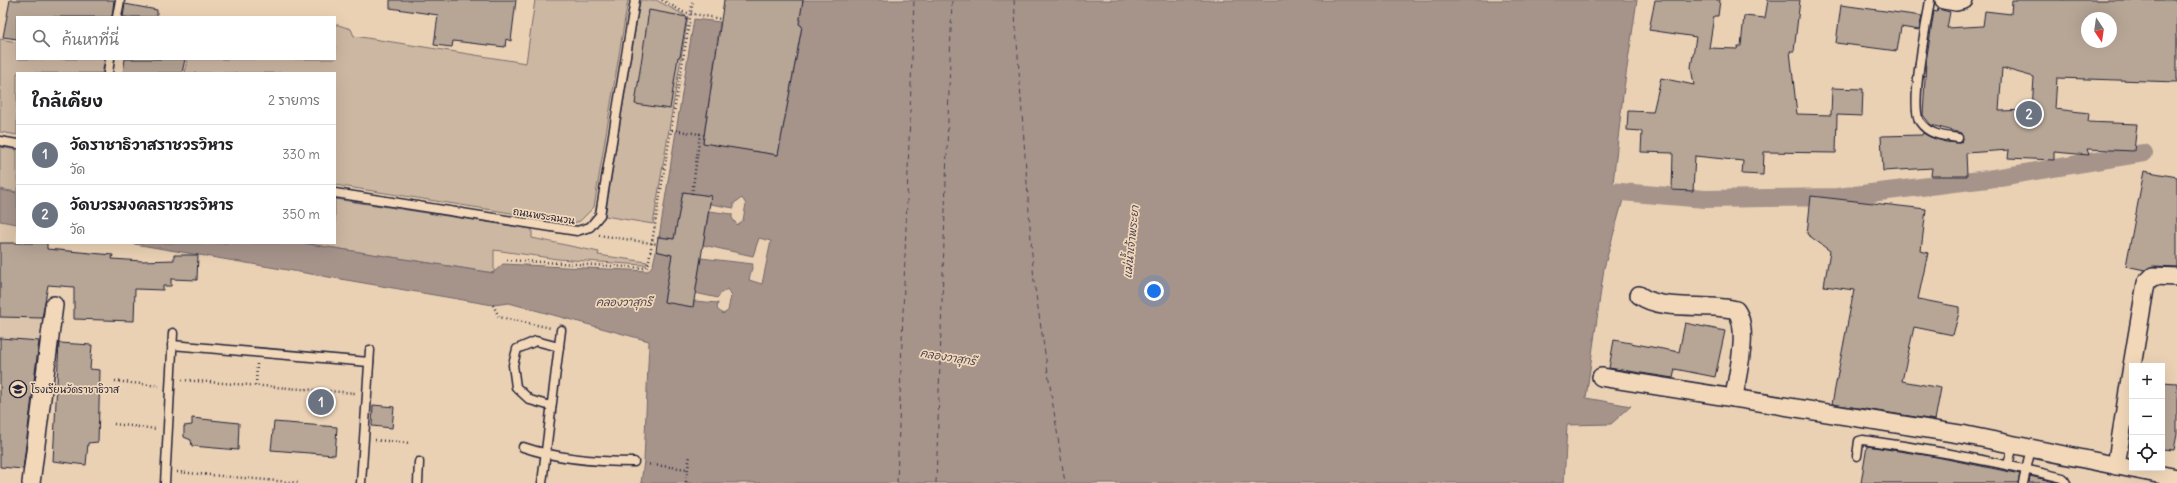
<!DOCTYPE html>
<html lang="th">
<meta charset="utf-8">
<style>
:root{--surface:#fff;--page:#f2f2f2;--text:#202124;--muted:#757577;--line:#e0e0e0;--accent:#111827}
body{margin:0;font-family:Delius,"Playpen Sans Thai",sans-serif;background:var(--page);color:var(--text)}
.controls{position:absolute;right:12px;bottom:12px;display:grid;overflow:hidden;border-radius:0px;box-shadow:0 4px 16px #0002}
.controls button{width:36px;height:36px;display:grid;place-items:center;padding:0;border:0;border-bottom:1px solid var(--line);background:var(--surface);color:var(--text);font:20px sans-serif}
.compass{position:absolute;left:2081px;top:12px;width:36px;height:36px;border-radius:50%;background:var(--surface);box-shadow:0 4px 16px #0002;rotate:167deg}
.you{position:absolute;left:1154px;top:291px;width:14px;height:14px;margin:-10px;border:3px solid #fff;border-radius:50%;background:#1a73e8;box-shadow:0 0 0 6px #1a73e833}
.badge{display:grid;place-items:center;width:26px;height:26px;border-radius:50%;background:var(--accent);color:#fff;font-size:13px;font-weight:700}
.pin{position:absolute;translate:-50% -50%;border:2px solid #fff;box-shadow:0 1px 4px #0006}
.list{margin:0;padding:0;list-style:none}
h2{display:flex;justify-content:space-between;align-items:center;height:52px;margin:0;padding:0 16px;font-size:17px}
h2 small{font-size:13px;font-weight:400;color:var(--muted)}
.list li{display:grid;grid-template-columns:26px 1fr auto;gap:12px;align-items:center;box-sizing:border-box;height:60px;padding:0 16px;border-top:1px solid var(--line)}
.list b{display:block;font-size:15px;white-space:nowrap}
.list p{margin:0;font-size:13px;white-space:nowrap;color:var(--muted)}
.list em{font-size:13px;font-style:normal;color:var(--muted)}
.icon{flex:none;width:22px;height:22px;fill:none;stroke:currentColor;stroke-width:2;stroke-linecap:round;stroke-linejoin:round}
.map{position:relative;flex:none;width:2177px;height:483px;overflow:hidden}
.search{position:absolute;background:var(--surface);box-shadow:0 4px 16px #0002;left:16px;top:16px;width:320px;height:44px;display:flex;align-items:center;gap:10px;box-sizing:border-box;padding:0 14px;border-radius:0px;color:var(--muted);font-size:15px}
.panel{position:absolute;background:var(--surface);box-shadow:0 4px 16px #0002;left:16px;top:72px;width:320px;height:172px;border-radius:0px}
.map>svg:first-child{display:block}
.built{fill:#dbc4ab}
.green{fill:#ccb7a2;stroke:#776c6e}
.water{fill:#a6948b;stroke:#71666b}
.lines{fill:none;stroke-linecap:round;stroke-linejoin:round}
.canal{stroke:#a6948b;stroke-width:18}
.ferry{stroke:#4a4453;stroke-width:1;stroke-dasharray:5 4;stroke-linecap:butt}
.building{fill:#b7a696;stroke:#22223b;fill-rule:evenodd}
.lane-casing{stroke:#22223b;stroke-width:11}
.street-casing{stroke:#22223b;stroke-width:20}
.path{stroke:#22223b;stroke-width:2.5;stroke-dasharray:1 3;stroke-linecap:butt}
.lane{stroke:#f2d8b9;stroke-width:8}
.street{stroke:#f2d8b9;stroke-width:17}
.labels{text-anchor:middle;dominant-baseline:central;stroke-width:3.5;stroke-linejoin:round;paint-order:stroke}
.street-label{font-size:10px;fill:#22223b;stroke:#f2d8b9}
.poi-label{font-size:10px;fill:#22223b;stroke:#f2d8b9;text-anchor:start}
.water-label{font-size:11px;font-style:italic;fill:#4a4453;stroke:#f2d8b9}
</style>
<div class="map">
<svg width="2177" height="483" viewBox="0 0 2177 483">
<rect width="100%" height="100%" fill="#ead1b4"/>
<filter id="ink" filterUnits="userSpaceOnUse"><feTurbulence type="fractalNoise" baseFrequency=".025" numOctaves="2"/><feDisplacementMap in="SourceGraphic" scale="8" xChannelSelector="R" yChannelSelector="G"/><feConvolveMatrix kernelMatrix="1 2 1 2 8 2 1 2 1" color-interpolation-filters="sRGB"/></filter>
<g filter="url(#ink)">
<path class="built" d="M0,221l17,3 -4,59 35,4 -23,182 -25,-2z"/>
<g class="green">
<path d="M535,0h93l-34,207 -14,14 -6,2 -239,-38v-112h-150l2,-14h148v-35l16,5 3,7 172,27z"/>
<path d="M640,0h16l32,17 -35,207 -48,-8z"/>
<path d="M0,39l17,3v17h88l-3,14h-85v62l-17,-3z"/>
<path d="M0,147l17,3v42l-17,-3z"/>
<path d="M335,199l197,30v9l67,14 -1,3 49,7 -1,3h-3l-85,-6 -64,-9v23l-192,-30h33z"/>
</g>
<g class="water">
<path d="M803,0h834l-14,95 -10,88 11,13 -20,72 -18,130 45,8 -20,18 -44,1 -3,58h-923l3,-22 5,-120 -140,-38 -16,2 -364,-62h173l191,30 10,-9 145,7 5,-6 3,-14 16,4 -8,46 29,6 1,-6 24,2 -1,6 6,5 5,-3 3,-16 -4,-6 -7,5 -2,4 -23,-5 6,-35 52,6 -4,16 13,4 9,-43 -12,-3 -6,18 -50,-11 6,-34 23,3v4l5,7 6,-5 3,-16 -4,-6 -8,5v5l-24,-4 1,-8 -28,-4 -9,47 -15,-2 35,-218 26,3 -17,120 75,13 24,-128 -3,-3z"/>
<path d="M0,190l17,3v31l-17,-3z"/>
</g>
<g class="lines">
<path class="canal" d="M1597,190l108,9 132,-2 151,-18 156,-26"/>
<g class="ferry">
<path d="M1014,0l20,282 31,201"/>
<path d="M897,483l17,-483"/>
<path d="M936,483l16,-483"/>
</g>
</g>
<g class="building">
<path d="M10,0h104l-2,17h-95v22l-14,-2z"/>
<path d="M390,0h126l-5,41 -5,-2 -1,8 -52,-6 -1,6 -18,-2 4,-30 -48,-7z"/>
<path d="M724,0h79l-4,24 3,2 -24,129 -75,-12z"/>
<path d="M1655,0h65l-2,16h-4l-5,32 28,1 1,-3h3l3,-30 21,2 3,-18h32l-6,51h-4l7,63 34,1 1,-27 31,1 -1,27 -25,-1 -1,38 -72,-1 -1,23 -21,-1 1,-13 -48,-5 -2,35 -21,-1 1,-37 -32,-1 1,-21 -15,-1 1,-19 25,1 8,-34 33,7 -3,-18 5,-30 -47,-7z"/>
<path d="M2012,0h165v82l-120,-4 -2,31 34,4 -1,9 49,2 -3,27 -47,-2 2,6 -35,-3v8l-46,-2 1,-8 -43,3 1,23h-36l1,-8 -49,3 -2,-35 41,-1 1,-2 7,4 16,5 14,1 3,-4 -2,-6 -30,-8 -8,-10 3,-53 8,-51 3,1 1,-3 12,3 -3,16 36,-2 2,-15 26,3zM2087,18h24v24h-24zM2002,68l32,9 -2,33 -33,1z"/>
<path d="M125,4l32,6v7h-34z"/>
<path d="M1841,5l81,11 -3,14 -18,-3 -4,24 -61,-8z"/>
<path d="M649,10l38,7 -7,40h-2l-8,52 -35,-5z"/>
<path d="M125,59h60l-3,14h-59z"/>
<path d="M2144,171l33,6v90l-24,-1 -8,4 -19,-4z"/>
<path d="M683,192l28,4 -18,111 -29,-5 8,-47 -16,-4 2,-14 16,2z"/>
<path d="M1811,196l115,13 -5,42 7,2 -10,46 41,8v6l-6,22 -39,-8 -12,54 39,7 -6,32 -103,-16 22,-114 -30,-4 6,-35 -23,-17z"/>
<path d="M0,243h47v6l66,6 -1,4 30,2 32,-1v-5h24l-1,25 -26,-1v7h-8v4l-28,-1 -1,32 -60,-2v-32l-26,-2 -6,33 -42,-1z"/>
<path d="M1685,323l40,8 -10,46 -40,-8 -2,9 -64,-10 5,-28 65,12z"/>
<path d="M0,338l39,3 -16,128 -23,-2z"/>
<path d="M59,343l33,2 -2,24 10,1 -2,72 -10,1 -2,22 -33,-4z"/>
<path d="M2162,382l15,1v51l-3,16 -12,-1z"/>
<path d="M373,405l21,2 -2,21 -20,-2z"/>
<path d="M192,418l47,5 -1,27 -46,-4 -1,-6 -7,-3v-11l8,-1z"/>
<path d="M274,422l63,5 -2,28 -64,-5z"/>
<path d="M1867,446l70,11 83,17 -2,9h-157z"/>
<path d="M2030,476l29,7h1h-31z"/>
</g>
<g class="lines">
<defs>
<g id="lane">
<path d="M1930,0c-3,22 -21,107 -10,122 9,13 24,14 38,16"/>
<path d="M117,17l3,-17"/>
<path d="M108,73l2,-14"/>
<path d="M0,141l17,3"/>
<path d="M335,193l242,38 13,-4 10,-12 35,-215"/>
<path d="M172,345l197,17"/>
<path d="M551,406l-21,-6 -14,-13 -3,-22 4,-16 19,-8 23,6"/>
<path d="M523,447c35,12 74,15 111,15"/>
<path d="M1857,456l2,-15 4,-1c67,9 134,22 200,38l3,5"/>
<path d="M2008,465l5,-20"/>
<path d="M165,483l8,-150"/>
<path d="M361,483l9,-133"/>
<path d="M418,483l1,-21"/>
<path d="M542,483l19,-153"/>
<path d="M2023,483l8,-35"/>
</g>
<g id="street">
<path d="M1944,0l12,2 8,-2"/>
<path d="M1639,295c24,18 69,7 97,15 14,20 1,64 -2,88"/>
<path d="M2132,366l14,-83 7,-7 24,1"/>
<path d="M1601,377l365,58 211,43"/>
<path d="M2116,466l16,-100"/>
<path d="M31,483l23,-178"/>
</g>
</defs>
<use href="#lane" class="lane-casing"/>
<use href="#street" class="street-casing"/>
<g class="path">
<path d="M662,0l21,12 38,7"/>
<path d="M672,130l28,4"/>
<path d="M692,194l8,-60 4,1"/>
<path d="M599,235l58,9"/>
<path d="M507,260l138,8 3,-2 45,-266"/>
<path d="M493,305l6,12 52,11"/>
<path d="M182,380l173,13"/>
<path d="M115,381l44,5"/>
<path d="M256,385l1,-21"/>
<path d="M114,424l43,5"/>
<path d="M375,440l35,3"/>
<path d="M645,464l43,5"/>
<path d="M177,472l123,11"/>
<path d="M686,482l4,-27"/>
</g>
<use href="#lane" class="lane"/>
<use href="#street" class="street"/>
</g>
</g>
<defs>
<symbol id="school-ring" viewBox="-11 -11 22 22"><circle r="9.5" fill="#f2d8b9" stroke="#22223b" stroke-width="1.5"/><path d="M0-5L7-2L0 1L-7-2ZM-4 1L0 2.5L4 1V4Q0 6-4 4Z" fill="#22223b"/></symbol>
</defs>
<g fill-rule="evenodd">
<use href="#school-ring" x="8" y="379" width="20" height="20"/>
</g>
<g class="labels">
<g class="street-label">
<text transform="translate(544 216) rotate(9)">ถนนพระฉนวน</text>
</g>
<g class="poi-label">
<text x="31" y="389">โรงเรียนวัดราชาธิวาส</text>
</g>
<g class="water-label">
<text transform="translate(1131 242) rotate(-84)">แม่น้ำเจ้าพระยา</text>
<text x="624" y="302">คลองวาสุกรี</text>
<text transform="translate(948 357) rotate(9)">คลองวาสุกรี</text>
</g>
</g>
</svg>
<div class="controls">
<button>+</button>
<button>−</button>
<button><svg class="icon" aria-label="locate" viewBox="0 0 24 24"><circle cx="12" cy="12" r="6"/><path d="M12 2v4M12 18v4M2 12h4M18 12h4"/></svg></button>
</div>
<svg class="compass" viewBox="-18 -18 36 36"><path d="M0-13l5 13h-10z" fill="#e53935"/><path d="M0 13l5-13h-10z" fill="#757577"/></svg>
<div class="you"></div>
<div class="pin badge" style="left:321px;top:402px;background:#6b7280">1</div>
<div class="pin badge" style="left:2029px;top:114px;background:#6b7280">2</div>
<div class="search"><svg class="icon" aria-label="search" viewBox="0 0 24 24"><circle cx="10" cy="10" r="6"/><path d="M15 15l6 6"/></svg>ค้นหาที่นี่</div>
<section class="panel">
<h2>ใกล้เคียง<small>2 รายการ</small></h2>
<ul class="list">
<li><span class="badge" style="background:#6b7280">1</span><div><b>วัดราชาธิวาสราชวรวิหาร</b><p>วัด</p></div><em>330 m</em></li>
<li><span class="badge" style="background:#6b7280">2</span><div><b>วัดบวรมงคลราชวรวิหาร</b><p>วัด</p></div><em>350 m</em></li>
</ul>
</section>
</div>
